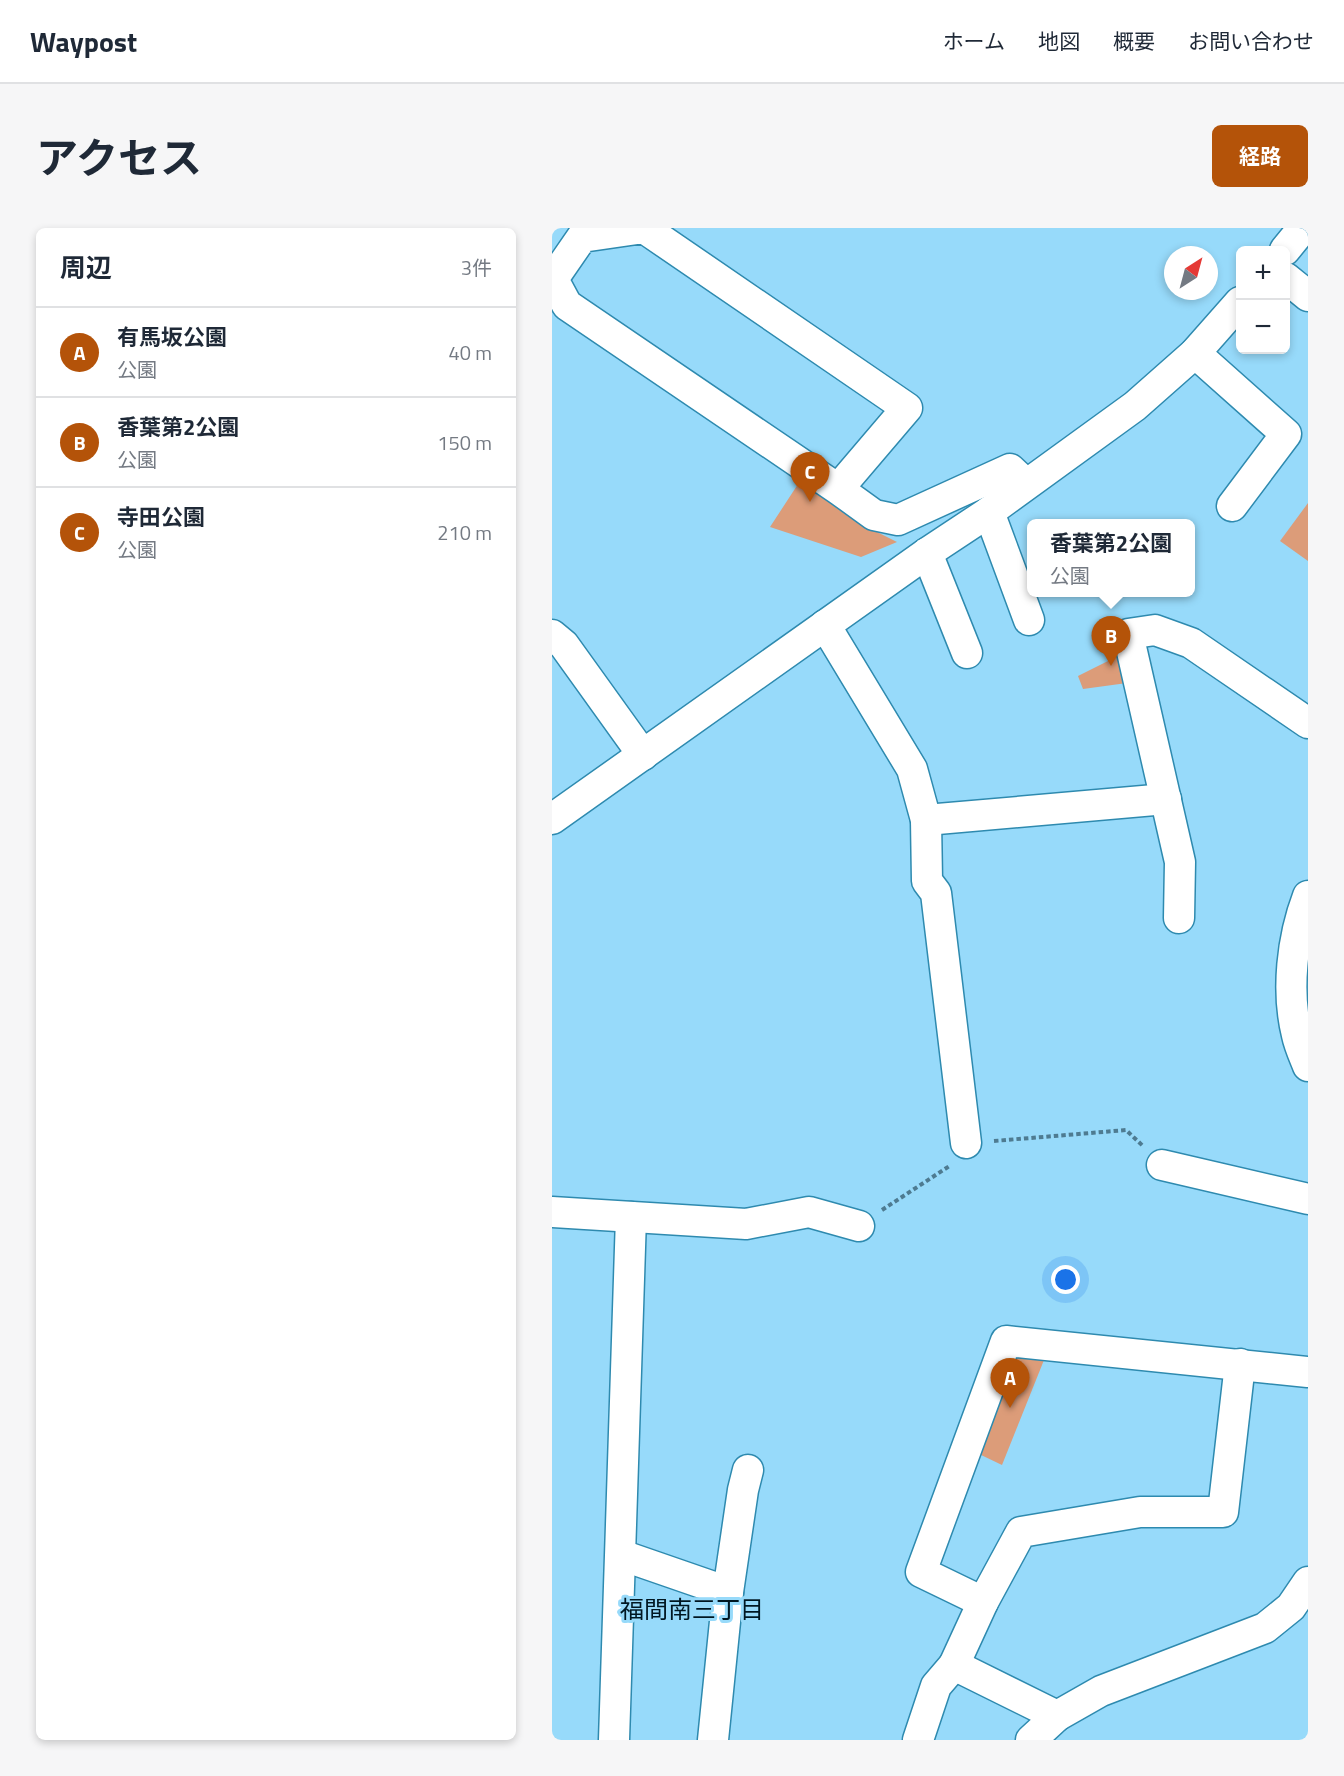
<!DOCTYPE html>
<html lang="ja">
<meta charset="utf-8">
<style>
:root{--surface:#fff;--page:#f6f6f7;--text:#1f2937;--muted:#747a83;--line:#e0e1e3;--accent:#b45309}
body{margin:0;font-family:"Titillium Web","Noto Sans JP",sans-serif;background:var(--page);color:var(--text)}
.controls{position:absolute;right:18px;top:18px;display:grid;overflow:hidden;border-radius:9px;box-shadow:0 3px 9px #0003}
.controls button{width:54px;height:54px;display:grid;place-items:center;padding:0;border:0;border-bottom:2px solid var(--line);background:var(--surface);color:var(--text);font:30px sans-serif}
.compass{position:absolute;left:612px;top:18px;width:54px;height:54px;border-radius:50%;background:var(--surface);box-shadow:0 3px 9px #0003;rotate:36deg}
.you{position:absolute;left:514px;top:1052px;width:21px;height:21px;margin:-15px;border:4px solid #fff;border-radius:50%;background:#1a73e8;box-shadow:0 0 0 9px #1a73e833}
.badge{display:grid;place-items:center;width:39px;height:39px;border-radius:50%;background:var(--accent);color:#fff;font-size:20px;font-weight:700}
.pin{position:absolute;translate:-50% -50px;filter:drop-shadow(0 2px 3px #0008)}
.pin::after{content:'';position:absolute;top:32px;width:21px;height:18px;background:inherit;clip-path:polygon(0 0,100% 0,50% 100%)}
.popup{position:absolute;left:475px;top:291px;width:168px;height:78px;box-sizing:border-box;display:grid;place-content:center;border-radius:9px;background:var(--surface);filter:drop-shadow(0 2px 4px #0005);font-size:20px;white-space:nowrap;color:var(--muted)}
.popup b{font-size:22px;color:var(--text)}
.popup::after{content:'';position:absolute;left:50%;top:100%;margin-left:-12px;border:12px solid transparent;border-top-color:var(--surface)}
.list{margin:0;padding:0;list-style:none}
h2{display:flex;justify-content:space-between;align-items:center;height:78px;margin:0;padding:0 24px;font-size:26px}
h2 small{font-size:20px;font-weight:400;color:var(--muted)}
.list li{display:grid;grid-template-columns:39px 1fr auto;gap:18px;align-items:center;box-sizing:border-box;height:90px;padding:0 24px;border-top:2px solid var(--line)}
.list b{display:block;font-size:22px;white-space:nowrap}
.list p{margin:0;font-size:20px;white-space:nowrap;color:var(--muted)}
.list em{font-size:20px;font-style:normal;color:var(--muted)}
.map{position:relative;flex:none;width:756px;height:1512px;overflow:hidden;border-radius:9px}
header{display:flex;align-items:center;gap:36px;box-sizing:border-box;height:84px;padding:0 30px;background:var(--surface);border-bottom:2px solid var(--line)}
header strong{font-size:28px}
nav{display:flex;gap:33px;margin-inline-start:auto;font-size:21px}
.intro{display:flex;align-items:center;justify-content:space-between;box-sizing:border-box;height:144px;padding:0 36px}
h1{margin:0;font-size:42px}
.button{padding:15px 27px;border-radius:9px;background:var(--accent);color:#fff;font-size:21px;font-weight:700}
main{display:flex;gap:36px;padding:0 36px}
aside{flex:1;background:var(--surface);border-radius:9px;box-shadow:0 3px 9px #0003}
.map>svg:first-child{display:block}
.green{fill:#dc9c79}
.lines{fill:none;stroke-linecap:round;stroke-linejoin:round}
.street-casing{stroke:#2e8aaf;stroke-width:33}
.path{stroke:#4e7b91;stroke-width:4;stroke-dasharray:4.5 3;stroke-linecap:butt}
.street{stroke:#fff;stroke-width:30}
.labels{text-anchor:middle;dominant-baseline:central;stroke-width:6;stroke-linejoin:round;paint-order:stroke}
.neighbourhood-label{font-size:24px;fill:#001722;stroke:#97dafa}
</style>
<header>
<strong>Waypost</strong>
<nav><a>ホーム</a><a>地図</a><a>概要</a><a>お問い合わせ</a></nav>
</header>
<div class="intro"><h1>アクセス</h1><a class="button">経路</a></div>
<main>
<aside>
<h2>周辺<small>3件</small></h2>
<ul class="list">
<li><span class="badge">A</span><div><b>有馬坂公園</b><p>公園</p></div><em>40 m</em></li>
<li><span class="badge">B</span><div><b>香葉第2公園</b><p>公園</p></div><em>150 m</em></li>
<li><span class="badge">C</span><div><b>寺田公園</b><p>公園</p></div><em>210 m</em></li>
</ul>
</aside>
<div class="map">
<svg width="756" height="1512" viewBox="0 0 756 1512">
<rect width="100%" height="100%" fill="#97dafa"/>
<g class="green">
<path d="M250,250l63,48 32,16 -36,15 -91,-30z"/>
<path d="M756,275v58l-28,-20z"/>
<path d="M568,427l7,28 -44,6 -5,-13z"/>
<path d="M467,1125l27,2 -44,110 -23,-11 32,-92z"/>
</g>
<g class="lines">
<defs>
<g id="street">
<path d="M733,22l18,-22"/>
<path d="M734,50l22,18"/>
<path d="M643,125l91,81 -54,72"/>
<path d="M286,261l69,-81 -263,-180 -62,9 -29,42 14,26 271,184 36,26 24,5 112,-51 16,15"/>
<path d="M437,284l40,108"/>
<path d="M375,325l40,100"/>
<path d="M273,397l87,144 14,51 1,61 9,12 30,250"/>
<path d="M0,407l12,10 79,110"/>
<path d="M0,591l375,-266 62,-41 146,-106 60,-53 45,-51"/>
<path d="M374,592l240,-21"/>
<path d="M756,668c-16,42 -22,95 -11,139 2,10 7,21 11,31"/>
<path d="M627,690l1,-56 -52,-228 27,-4 36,13 117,80"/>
<path d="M610,937l146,34"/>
<path d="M0,984l194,12 63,-12 50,14"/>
<path d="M69,1327l107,37 -15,148"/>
<path d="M176,1364l15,-102 5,-20"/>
<path d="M431,1374l-62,-30 85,-231 302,31"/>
<path d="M505,1488l-103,-51 29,-63 38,-70 119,-20h83l17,-148"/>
<path d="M62,1512l17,-523"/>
<path d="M366,1512l18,-54 18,-21"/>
<path d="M479,1512l26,-24 44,-25 164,-63 26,-21 17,-25"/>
</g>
</defs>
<use href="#street" class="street-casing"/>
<g class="path">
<path d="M442,913l132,-11 18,17"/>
<path d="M330,982l69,-45"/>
</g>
<use href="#street" class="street"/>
</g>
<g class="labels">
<g class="neighbourhood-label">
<text x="140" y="1381">福間南三丁目</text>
</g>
</g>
</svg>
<div class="controls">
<button>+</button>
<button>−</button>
</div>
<svg class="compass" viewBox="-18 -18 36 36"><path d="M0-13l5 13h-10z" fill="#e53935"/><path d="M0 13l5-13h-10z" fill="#747a83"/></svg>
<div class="you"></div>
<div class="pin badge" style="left:458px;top:1180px">A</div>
<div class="pin badge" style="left:559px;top:438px">B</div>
<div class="popup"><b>香葉第2公園</b>公園</div>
<div class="pin badge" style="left:258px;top:274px">C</div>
</div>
</main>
